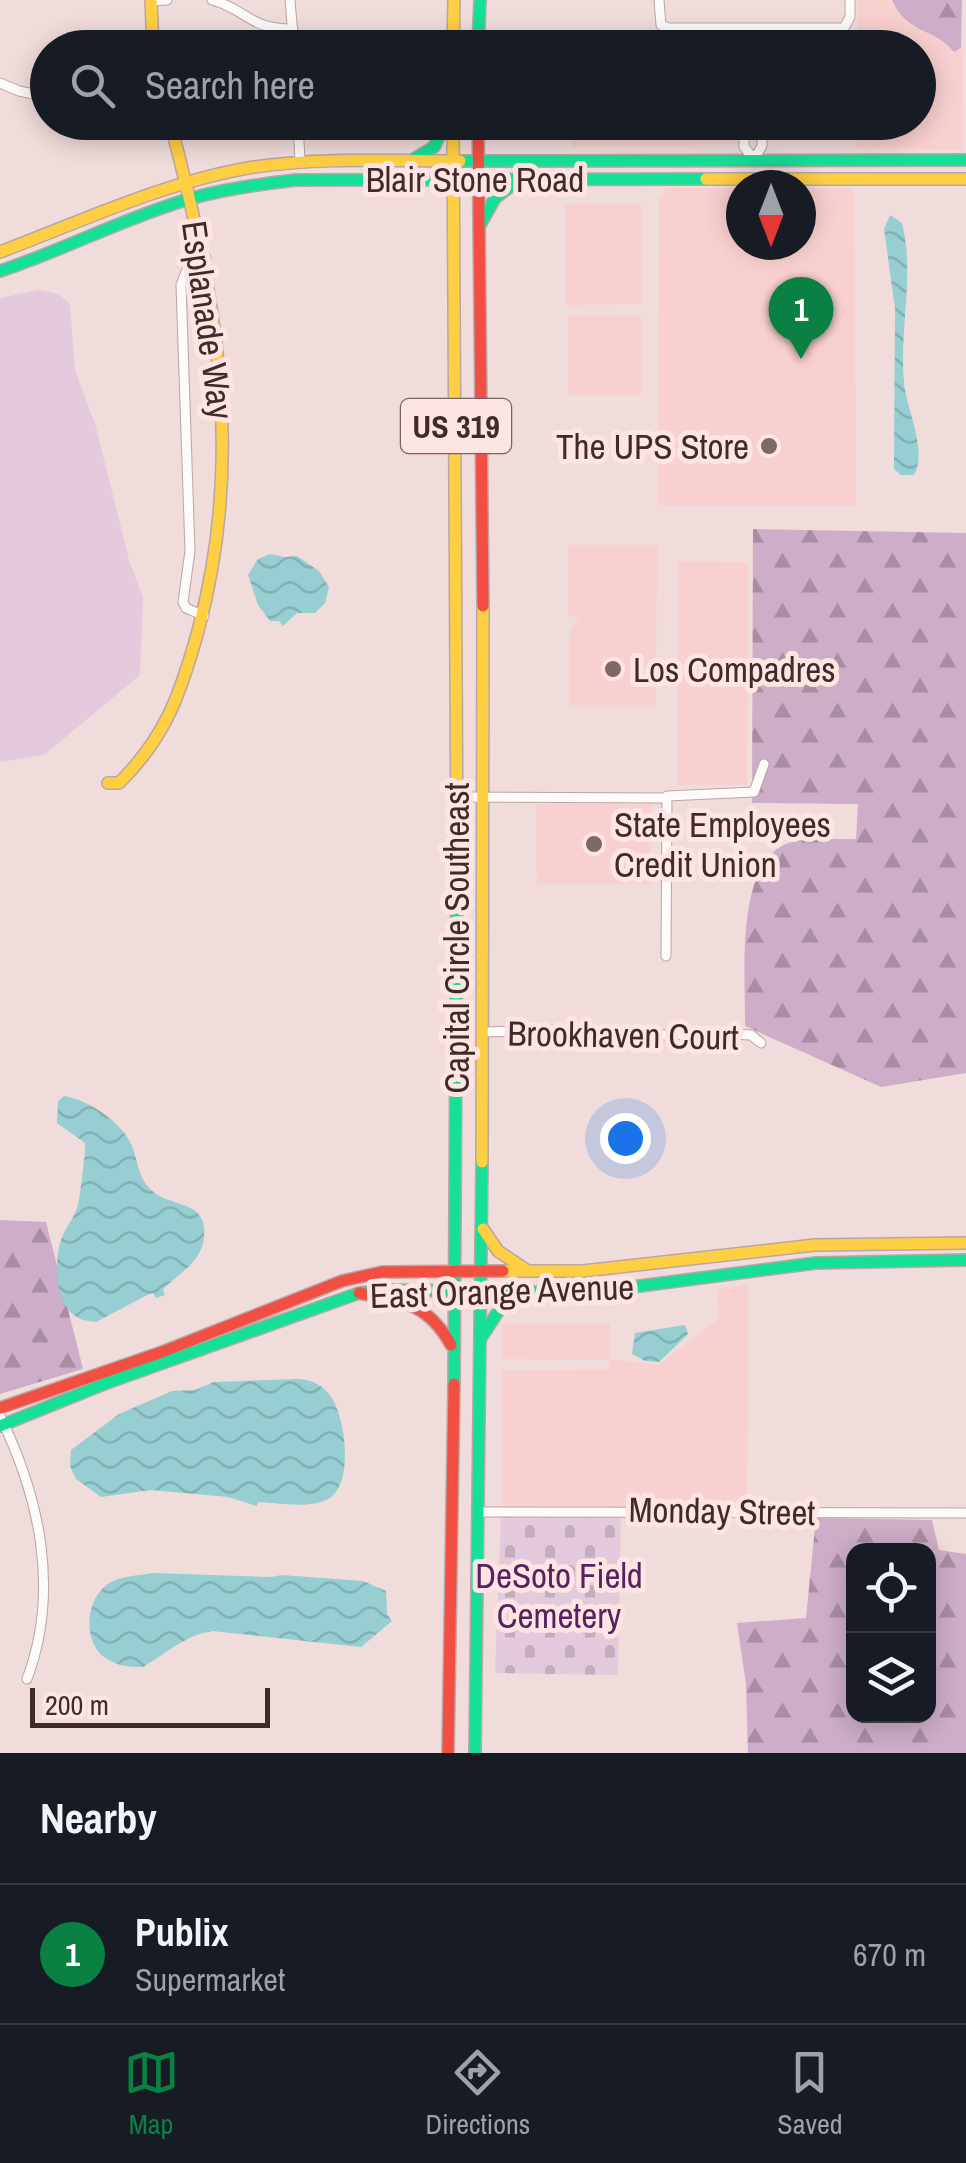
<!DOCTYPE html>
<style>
:root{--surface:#171b24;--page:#242831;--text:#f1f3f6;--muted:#9ea1a6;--line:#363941;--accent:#0b8043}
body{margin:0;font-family:"Archivo Narrow",sans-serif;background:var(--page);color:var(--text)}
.controls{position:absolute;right:30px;bottom:30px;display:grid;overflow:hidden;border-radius:20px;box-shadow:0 5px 25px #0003}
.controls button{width:90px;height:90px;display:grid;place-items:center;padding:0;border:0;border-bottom:2px solid var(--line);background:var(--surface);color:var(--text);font:50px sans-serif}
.compass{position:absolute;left:726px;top:170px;width:90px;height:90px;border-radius:50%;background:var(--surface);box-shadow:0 5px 25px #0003;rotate:180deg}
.scale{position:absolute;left:30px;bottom:25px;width:240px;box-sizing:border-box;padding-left:10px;border:5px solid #412a2a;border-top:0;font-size:28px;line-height:35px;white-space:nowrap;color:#412a2a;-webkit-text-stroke:8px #fee4e3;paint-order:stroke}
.you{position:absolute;left:625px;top:1138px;width:35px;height:35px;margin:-25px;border:8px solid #fff;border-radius:50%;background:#1a73e8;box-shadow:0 0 0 15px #1a73e833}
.badge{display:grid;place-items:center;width:65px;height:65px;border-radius:50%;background:var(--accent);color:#fff;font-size:32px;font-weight:700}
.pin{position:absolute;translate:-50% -82px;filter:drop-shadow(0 2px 5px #0008)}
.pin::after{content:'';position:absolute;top:52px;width:35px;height:30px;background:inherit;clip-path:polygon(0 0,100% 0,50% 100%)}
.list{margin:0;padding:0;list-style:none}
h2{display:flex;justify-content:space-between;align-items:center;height:130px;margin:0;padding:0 40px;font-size:42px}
h2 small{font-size:32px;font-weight:400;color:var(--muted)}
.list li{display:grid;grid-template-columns:65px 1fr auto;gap:30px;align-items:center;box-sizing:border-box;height:140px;padding:0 40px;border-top:2px solid var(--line)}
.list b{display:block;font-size:38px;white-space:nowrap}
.list p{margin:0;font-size:32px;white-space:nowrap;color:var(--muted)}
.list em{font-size:32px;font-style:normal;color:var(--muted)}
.icon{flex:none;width:55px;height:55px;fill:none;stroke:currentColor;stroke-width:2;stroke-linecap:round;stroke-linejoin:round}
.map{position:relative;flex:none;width:966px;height:1753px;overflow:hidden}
.search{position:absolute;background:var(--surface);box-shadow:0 5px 25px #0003;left:30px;right:30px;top:30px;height:110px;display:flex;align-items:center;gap:25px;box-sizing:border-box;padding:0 35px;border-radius:55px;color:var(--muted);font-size:38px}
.sheet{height:270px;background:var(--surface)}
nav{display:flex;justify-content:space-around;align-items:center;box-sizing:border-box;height:140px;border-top:2px solid var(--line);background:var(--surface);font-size:28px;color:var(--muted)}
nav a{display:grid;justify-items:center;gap:5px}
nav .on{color:var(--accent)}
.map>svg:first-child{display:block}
.built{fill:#f8d0cf}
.green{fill:#e3cadd}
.forest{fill:url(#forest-firs);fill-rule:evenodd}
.cemetery{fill:url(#cemetery-stones)}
.water{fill:url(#water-waves)}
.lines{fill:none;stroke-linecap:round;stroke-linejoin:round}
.street-casing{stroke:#b9a6a5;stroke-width:11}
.fast-casing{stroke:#b9a6a5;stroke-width:14}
.slow-casing{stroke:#b9a6a5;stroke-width:14}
.jam-casing{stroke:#b9a6a5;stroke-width:14}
.street{stroke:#fdfafa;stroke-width:9}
.fast{stroke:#16e098;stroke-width:11}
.slow{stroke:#ffcf43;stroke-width:11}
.jam{stroke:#f24e42;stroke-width:11}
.poi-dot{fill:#7e6868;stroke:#fee4e3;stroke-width:4}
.labels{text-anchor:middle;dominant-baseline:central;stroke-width:10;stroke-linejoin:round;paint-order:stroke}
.shield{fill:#fee4e3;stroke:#7a6262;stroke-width:2.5}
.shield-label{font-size:32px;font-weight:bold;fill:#412a2a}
.street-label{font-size:35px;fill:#412a2a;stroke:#fee4e3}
.poi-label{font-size:35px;fill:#412a2a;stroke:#fee4e3;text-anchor:start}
.park-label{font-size:35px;fill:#562260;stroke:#fee4e3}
</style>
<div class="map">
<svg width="966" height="1753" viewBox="0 0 966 1753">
<defs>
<pattern id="forest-firs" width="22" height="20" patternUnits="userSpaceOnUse" patternTransform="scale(2.5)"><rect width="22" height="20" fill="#cdadc8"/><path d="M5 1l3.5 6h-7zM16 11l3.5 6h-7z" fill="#a88da3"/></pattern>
<pattern id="cemetery-stones" width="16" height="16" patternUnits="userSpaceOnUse" patternTransform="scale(2.5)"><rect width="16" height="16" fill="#e3cadd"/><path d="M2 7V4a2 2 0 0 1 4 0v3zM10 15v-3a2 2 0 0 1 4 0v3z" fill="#c4aebe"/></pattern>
<pattern id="water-waves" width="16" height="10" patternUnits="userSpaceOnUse" patternTransform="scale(2.5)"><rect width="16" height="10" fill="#96ced1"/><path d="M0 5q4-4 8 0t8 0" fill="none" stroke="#82b1b4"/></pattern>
</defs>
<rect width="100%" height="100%" fill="#f0dcdb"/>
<g class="built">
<path d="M857,0h31l28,28 21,5 26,20 -1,97 -107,-2 1,-25 62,-1v-74l-61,-1z"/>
<path d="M657,33l12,7 67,-1 2,8h-168v-13z"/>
<path d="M570,123h169v21l-168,3z"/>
<path d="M666,188h75v57h60v-57l53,1 2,317 -198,-1 1,-306z"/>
<path d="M641,204l1,100 -77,1v-101z"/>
<rect x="568" y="316" width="73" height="79"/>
<path d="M568,545h89l-1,160h-87v-72l10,-16 -11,-1z"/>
<path d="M678,561l70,1 -1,223h-70z"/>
<path d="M536,804h115v80h-114z"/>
<path d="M748,1285l-1,225 -245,-3v-136l106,-2 2,-9 -108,-1v-35h108v35l49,6 59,-46 -1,-30z"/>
</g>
<path class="green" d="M39,290l19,4 12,10 5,66 21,57 33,133 14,37 -3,78 -96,80 -44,7v-464z"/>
<g class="forest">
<path d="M892,0h70l-1,48 -7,4c-21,-25 -47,-18 -62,-52z"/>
<path d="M753,529l213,4v540l-85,14 -136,-61c1,-47 -11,-160 41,-182 19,-8 49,-4 70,-5l2,-35 -106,-1z"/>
<path d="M0,1220l46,2 37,147 -83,25z"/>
<path d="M816,1518l116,2 7,30 27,4v199h-218l-2,-69 -9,-61 69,-5zM854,1550h74v166h-74z"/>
</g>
<path class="cemetery" d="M621,1516l-3,159 -123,-2 6,-156z"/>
<g class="water">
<path d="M890,215l12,8c13,53 -3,105 2,159 2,27 24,68 10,93h-13l-7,-6 1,-160 -11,-80z"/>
<path d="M270,554l14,3 13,-1 22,15 10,16 -4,16 -10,10h-18l-14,13 -4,-5h-9l-12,-16 -10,-30 10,-16z"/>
<path d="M64,1096c25,4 58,26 68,50 6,15 6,31 18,43 18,18 51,11 54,38 3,32 -21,43 -41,62l2,6 -9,3 -3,-5 -6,2 -51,27c-8,-1 -16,-2 -22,-7 -19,-14 -20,-55 -13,-75 4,-12 14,-23 17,-35 2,-7 8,-56 7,-62l-28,-20 1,-22z"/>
<path d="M685,1325l3,9 -29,28 -14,-1 -13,-7 3,-21z"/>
<path d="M298,1379c15,1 25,6 33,18 15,21 23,88 -3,102 -19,10 -49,4 -70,3l-1,4 -29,-9 -77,-7 -50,7 -25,-18 -6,-13 1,-16 48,-36 53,-23 23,-1 19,-8z"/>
<path d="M153,1573l118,4 11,-2 81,6 23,10 1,23 5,7 -31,26 -148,-16c-28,4 -46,22 -70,36 -15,0 -27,-1 -39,-10 -23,-18 -18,-63 9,-76 11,-5 28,-6 40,-8z"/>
</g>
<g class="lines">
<defs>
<g id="street">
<path d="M212,0c36,10 36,29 81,29"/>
<path d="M290,0l4,48"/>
<path d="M659,0l2,25 7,3h176l6,-11v-17"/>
<path d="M151,1l16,-1"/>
<path d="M743,30l1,18"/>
<path d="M762,48v-18"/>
<path d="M0,83l19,8 29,6"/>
<path d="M298,122l2,39"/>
<path d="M744,122v25l10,12 8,-13v-24"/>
<path d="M204,616l-18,-8 -3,-6 7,-51 -9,-266 7,-18 18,-9"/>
<path d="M667,796l87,-4 10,-28"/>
<path d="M457,797l210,1 -1,158"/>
<path d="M483,1032l80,-2 57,7 90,-4 41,2 10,8"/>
<path d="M0,1416c40,82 60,175 27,263"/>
<path d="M479,1512l487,1"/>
</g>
<g id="fast">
<path d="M478,48l2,-48"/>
<path d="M414,159l20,-12 12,-25"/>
<path d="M460,161l506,-1"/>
<path d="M480,225l15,-27 20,-15"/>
<path d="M0,271c64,-21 124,-53 189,-72 35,-10 71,-15 107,-19l410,-1"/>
<path d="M481,1338l18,-28 28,-16"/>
<path d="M454,1384l3,-531"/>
<path d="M0,1426l104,-42 255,-91 30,-3 197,3 230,-30 150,-3"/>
<path d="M475,1753l7,-591"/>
</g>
<g id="slow">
<path d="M151,0l2,48"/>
<path d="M453,48l1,-48"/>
<path d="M453,122l4,731"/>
<path d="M706,179h260"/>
<path d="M0,252c82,-31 167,-71 254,-85 68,-10 137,-6 206,-6"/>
<path d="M108,783h11c47,-46 62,-91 79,-152 48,-177 18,-336 -28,-509"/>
<path d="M482,1162l1,-556"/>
<path d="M483,1229l15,22 30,20"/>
<path d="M503,1271h80l232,-26 151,-2"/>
</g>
<g id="jam">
<path d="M478,122l5,484"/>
<path d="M359,1293c43,8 69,10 92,52"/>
<path d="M0,1408l162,-56 180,-71 40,-9 121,-1"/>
<path d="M448,1753l6,-369"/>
</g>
</defs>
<use href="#street" class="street-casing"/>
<use href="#fast" class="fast-casing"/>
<use href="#slow" class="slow-casing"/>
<use href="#jam" class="jam-casing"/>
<use href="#street" class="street"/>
<use href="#fast" class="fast"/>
<use href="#slow" class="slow"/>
<use href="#jam" class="jam"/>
</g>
<g class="poi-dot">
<circle cx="769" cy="446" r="10"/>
<circle cx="613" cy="669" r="10"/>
<circle cx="594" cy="844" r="10"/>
</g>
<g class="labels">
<rect class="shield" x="401" y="399" width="110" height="54" rx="8"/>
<g class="shield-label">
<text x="456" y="426">US 319</text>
</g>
<g class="street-label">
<text x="475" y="179">Blair Stone Road</text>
<text transform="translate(208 320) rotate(82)">Esplanade Way</text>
<text transform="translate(456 938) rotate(-90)">Capital Circle Southeast</text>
<text transform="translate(623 1035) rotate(1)">Brookhaven Court</text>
<text transform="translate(502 1291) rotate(-2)">East Orange Avenue</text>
<text transform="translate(722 1511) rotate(1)">Monday Street</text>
</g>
<g class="poi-label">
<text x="749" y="446" text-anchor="end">The UPS Store</text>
<text x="633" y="669">Los Compadres</text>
<text x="614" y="824">State Employees<tspan x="614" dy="40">Credit Union</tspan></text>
</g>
<g class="park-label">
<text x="559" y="1575">DeSoto Field<tspan x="559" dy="40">Cemetery</tspan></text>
</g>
</g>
</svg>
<div class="controls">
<button><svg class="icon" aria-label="locate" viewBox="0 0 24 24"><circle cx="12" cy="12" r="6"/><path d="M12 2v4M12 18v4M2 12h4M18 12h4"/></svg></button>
<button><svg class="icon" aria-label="layers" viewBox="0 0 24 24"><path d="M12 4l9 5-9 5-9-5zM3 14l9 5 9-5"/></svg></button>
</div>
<svg class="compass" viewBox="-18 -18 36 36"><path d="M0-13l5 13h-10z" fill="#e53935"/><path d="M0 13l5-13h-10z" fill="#9ea1a6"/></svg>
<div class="scale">200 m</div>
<div class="you"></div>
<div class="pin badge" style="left:801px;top:359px">1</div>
<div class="search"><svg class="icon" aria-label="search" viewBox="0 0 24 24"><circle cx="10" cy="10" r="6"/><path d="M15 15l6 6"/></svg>Search here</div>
</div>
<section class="sheet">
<h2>Nearby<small></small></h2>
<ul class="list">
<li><span class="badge">1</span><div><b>Publix</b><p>Supermarket</p></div><em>670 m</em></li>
</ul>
</section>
<nav>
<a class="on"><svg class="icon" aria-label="map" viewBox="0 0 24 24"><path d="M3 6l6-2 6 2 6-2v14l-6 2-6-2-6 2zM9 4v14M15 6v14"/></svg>Map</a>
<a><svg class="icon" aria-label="directions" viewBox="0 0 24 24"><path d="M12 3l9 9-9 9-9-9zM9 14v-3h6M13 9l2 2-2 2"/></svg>Directions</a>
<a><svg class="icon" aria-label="saved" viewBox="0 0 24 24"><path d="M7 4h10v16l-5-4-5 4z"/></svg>Saved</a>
</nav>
